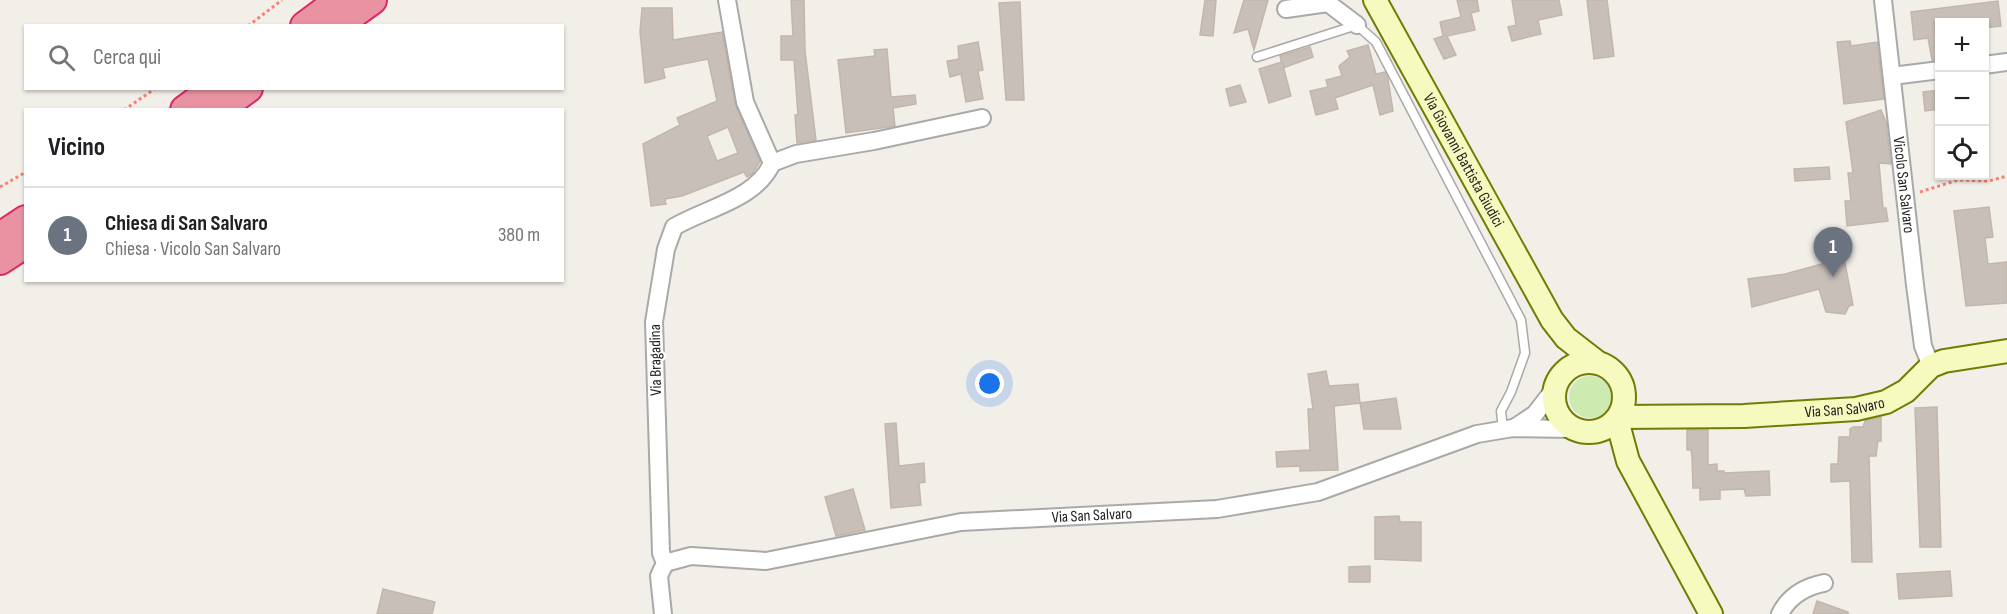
<!DOCTYPE html>
<html lang="it">
<meta charset="utf-8">
<style>
:root{--surface:#fff;--page:#f6f6f6;--text:#202124;--muted:#757577;--line:#e0e0e0;--accent:#d40000}
body{margin:0;font-family:"Sofia Sans Condensed",sans-serif;background:var(--page);color:var(--text)}
.controls{position:absolute;right:18px;top:18px;display:grid;overflow:hidden;border-radius:0px;box-shadow:0 2px 4px #0004}
.controls button{width:54px;height:54px;display:grid;place-items:center;padding:0;border:0;border-bottom:2px solid var(--line);background:var(--surface);color:var(--text);font:30px sans-serif}
.you{position:absolute;left:990px;top:384px;width:21px;height:21px;margin:-15px;border:4px solid #fff;border-radius:50%;background:#1a73e8;box-shadow:0 0 0 9px #1a73e833}
.badge{display:grid;place-items:center;width:39px;height:39px;border-radius:50%;background:var(--accent);color:#fff;font-size:20px;font-weight:700}
.pin{position:absolute;translate:-50% -50px;filter:drop-shadow(0 2px 3px #0008)}
.pin::after{content:'';position:absolute;top:32px;width:21px;height:18px;background:inherit;clip-path:polygon(0 0,100% 0,50% 100%)}
.list{margin:0;padding:0;list-style:none}
h2{display:flex;justify-content:space-between;align-items:center;height:78px;margin:0;padding:0 24px;font-size:26px}
h2 small{font-size:20px;font-weight:400;color:var(--muted)}
.list li{display:grid;grid-template-columns:39px 1fr auto;gap:18px;align-items:center;box-sizing:border-box;height:96px;padding:0 24px;border-top:2px solid var(--line)}
.list b{display:block;font-size:22px;white-space:nowrap}
.list p{margin:0;font-size:20px;white-space:nowrap;color:var(--muted)}
.list em{font-size:20px;font-style:normal;color:var(--muted)}
.icon{flex:none;width:33px;height:33px;fill:none;stroke:currentColor;stroke-width:2;stroke-linecap:round;stroke-linejoin:round}
.map{position:relative;flex:none;width:2007px;height:614px;overflow:hidden}
.search{position:absolute;background:var(--surface);box-shadow:0 2px 4px #0004;left:24px;top:24px;width:540px;height:66px;display:flex;align-items:center;gap:15px;box-sizing:border-box;padding:0 21px;border-radius:0px;color:var(--muted);font-size:22px}
.panel{position:absolute;background:var(--surface);box-shadow:0 2px 4px #0004;left:24px;top:108px;width:540px;height:174px;border-radius:0px}
.map>svg:first-child{display:block}
.grass{fill:#cdebb0}
.building{fill:#c7bfb8;stroke:#c4b6ab;stroke-width:1.5;fill-rule:evenodd}
.lines{fill:none;stroke-linecap:round;stroke-linejoin:round}
.lane-casing{stroke:#a9a9a9;stroke-width:11}
.street-casing{stroke:#a9a9a9;stroke-width:20}
.secondary-casing{stroke:#707d05;stroke-width:26}
.highway-casing{stroke:#dc2a67;stroke-width:32}
.path{stroke:#fa8072;stroke-width:3;stroke-dasharray:3 3;stroke-linecap:butt}
.lane{stroke:#fff;stroke-width:8}
.street{stroke:#fff;stroke-width:16}
.secondary{stroke:#f7fabf;stroke-width:22}
.highway{stroke:#e892a2;stroke-width:28}
.labels{text-anchor:middle;dominant-baseline:central;stroke-width:4.5;stroke-linejoin:round;paint-order:stroke}
.street-label{font-size:16px;fill:#222;stroke:#fff}
</style>
<div class="map">
<svg width="2007" height="614" viewBox="0 0 2007 614">
<rect width="100%" height="100%" fill="#f2efe9"/>
<circle class="grass" cx="1590" cy="397" r="21"/>
<g class="building">
<path d="M791,0h13l1,51 11,89 -19,3 -2,-28h3l-4,-55h-13v-24h12z"/>
<path d="M1205,0h11l-3,36 -13,-1z"/>
<path d="M1244,0h24l-14,50 -6,-21 -14,4z"/>
<path d="M1457,0h20l2,11 -8,2 4,17 -28,6 9,19 -12,4 -10,-20 9,-3 -3,-14 21,-5z"/>
<path d="M1512,0h47l3,15 -24,5 3,14 -29,7 -4,-14 8,-2z"/>
<path d="M1587,0h20l7,56 -20,3z"/>
<path d="M1998,1l3,25 -17,2v-6h-44v38h-8l-4,-22 -14,2 -3,-28z"/>
<path d="M1020,2l4,98h-18l-7,-97z"/>
<path d="M642,8h30l1,32 49,-8 13,72 25,58 -8,12 -5,3 -3,-5 -62,24 -17,3 1,5 -15,2 -8,-62 37,-19 -3,-7 40,-17 -9,-42 -45,9 2,10 -20,5 -5,-51zM728,127l10,26 -21,8 -10,-25z"/>
<path d="M1850,41l1,5 26,-4 7,57 -40,5 -7,-62z"/>
<path d="M978,42l5,28 -5,1 5,28 -17,3 -5,-28 -11,3 -3,-16 12,-2 -1,-13z"/>
<path d="M1368,45l8,29 9,-2 3,7 5,32 -13,4 -7,-30 -38,13 3,11 -22,6 -6,-24 18,-4 -2,-7 16,-4 -3,-10 11,-9 -3,-6z"/>
<path d="M1310,47l3,10 -30,11 -3,-12z"/>
<path d="M887,49l4,48 24,-2 1,9 -23,4 2,18 -49,7 -8,-73 37,-4 -1,-6z"/>
<path d="M1282,62l9,34 -22,7 -10,-34z"/>
<path d="M1240,85l6,17 -16,4 -4,-17z"/>
<path d="M1940,90v19l-15,2 -2,-19z"/>
<path d="M1881,110l5,12 5,42 -12,-1 4,45h3l2,13 -41,5 -2,-25h6l-3,-28h5l-7,-51z"/>
<path d="M1829,167l1,12 -35,2 -1,-12z"/>
<path d="M1989,207l4,30 -8,1 3,26 19,-2v41l-41,3 -12,-95z"/>
<path d="M1844,258l9,47 -4,1 -4,8 -19,-2 -7,-23 -67,18 -4,-28 37,-5z"/>
<path d="M1326,371l3,15 29,-2 2,19 -26,3 4,64 -38,1v-5l-23,1 -1,-15 34,-2 -2,-41h5l-5,-35z"/>
<path d="M1396,398l5,31h-37l-4,-26z"/>
<path d="M1937,407l4,140h-21l-5,-139z"/>
<path d="M1881,417v24h-3l-2,15h-7l3,106h-20l-2,-81 -19,1v-18h7l1,-27h11v-8l3,-2h10l2,-6z"/>
<path d="M896,423l3,43 25,-3 1,19 -6,1 2,22 -30,3 -6,-84z"/>
<path d="M1687,430h21v35l9,-1v7h7v2l45,-2 1,24 -24,1 -2,-7 -24,1v9l-20,1v-12h-7l-1,-31 -1,-7h-4z"/>
<path d="M853,489l12,41 -29,6 -11,-39z"/>
<path d="M1399,516l1,6h21v39l-46,-2v-42z"/>
<path d="M1370,566v16h-21v-15z"/>
<path d="M1950,571l2,25 -53,3 -2,-25z"/>
<path d="M383,589l52,13 -3,12h-55z"/>
<path d="M1817,601l31,11v2h-35z"/>
</g>
<g class="lines">
<defs>
<path id="lane" d="M1257,57l100,-32 19,17 145,278 4,33 -14,39 -10,19 2,19"/>
<g id="street">
<path d="M1324,0l33,25"/>
<path id="s1" d="M1883,0l32,285 8,61 8,20"/>
<path d="M1286,9l42,-6"/>
<path d="M1984,65l23,-3"/>
<path d="M1892,76l48,-6"/>
<path d="M772,163l24,-9 78,-13 108,-23"/>
<path d="M1514,428l21,-14 20,-26"/>
<path id="s2" d="M665,563l26,-7 75,5 195,-39 256,-13 101,-17 159,-58 36,-6 61,1"/>
<path d="M663,614l-4,-38 6,-13 -4,-10 -7,-231 12,-73 8,-22c32,-19 83,-28 98,-64l-27,-61 -18,-102"/>
<path d="M1780,614c9,-18 24,-27 44,-31"/>
</g>
<g id="secondary">
<path id="s3" d="M1375,0l177,320 14,18 31,24"/>
<circle cx="1589" cy="397" r="35"/>
<path id="s4" d="M1619,417l125,-1 112,-7 30,-7 20,-11 25,-25 13,-5 63,-10"/>
<path d="M1617,420l11,41 83,153"/>
</g>
<g id="highway">
<path d="M305,26l35,-26"/>
<path d="M336,26l36,-26"/>
<path d="M185,110l30,-22"/>
<path d="M218,110l30,-22"/>
<path d="M0,237l26,-17"/>
<path d="M0,260l26,-17"/>
</g>
</defs>
<use href="#lane" class="lane-casing"/>
<use href="#street" class="street-casing"/>
<use href="#secondary" class="secondary-casing"/>
<use href="#highway" class="highway-casing"/>
<g class="path">
<path d="M248,26l34,-26"/>
<path d="M124,110l32,-22"/>
<path d="M0,187l26,-15"/>
<path d="M1920,192l38,-12 31,1 18,-5"/>
</g>
<use href="#lane" class="lane"/>
<use href="#street" class="street"/>
<use href="#secondary" class="secondary"/>
<use href="#highway" class="highway"/>
</g>
<g class="labels">
<g class="street-label">
<text stroke="none"><textPath href="#s3" startOffset="183">Via Giovanni Battista Giudici</textPath></text>
<text stroke="none"><textPath href="#s1" startOffset="186">Vicolo San Salvaro</textPath></text>
<text transform="translate(656 360) rotate(-91)">Via Bragadina</text>
<text stroke="none"><textPath href="#s4" startOffset="226">Via San Salvaro</textPath></text>
<text stroke="none"><textPath href="#s2" startOffset="432">Via San Salvaro</textPath></text>
</g>
</g>
</svg>
<div class="controls">
<button>+</button>
<button>−</button>
<button><svg class="icon" aria-label="locate" viewBox="0 0 24 24"><circle cx="12" cy="12" r="6"/><path d="M12 2v4M12 18v4M2 12h4M18 12h4"/></svg></button>
</div>
<div class="you"></div>
<div class="pin badge" style="left:1833px;top:277px;background:#6b7280">1</div>
<div class="search"><svg class="icon" aria-label="search" viewBox="0 0 24 24"><circle cx="10" cy="10" r="6"/><path d="M15 15l6 6"/></svg>Cerca qui</div>
<section class="panel">
<h2>Vicino<small></small></h2>
<ul class="list">
<li><span class="badge" style="background:#6b7280">1</span><div><b>Chiesa di San Salvaro</b><p>Chiesa · Vicolo San Salvaro</p></div><em>380 m</em></li>
</ul>
</section>
</div>
